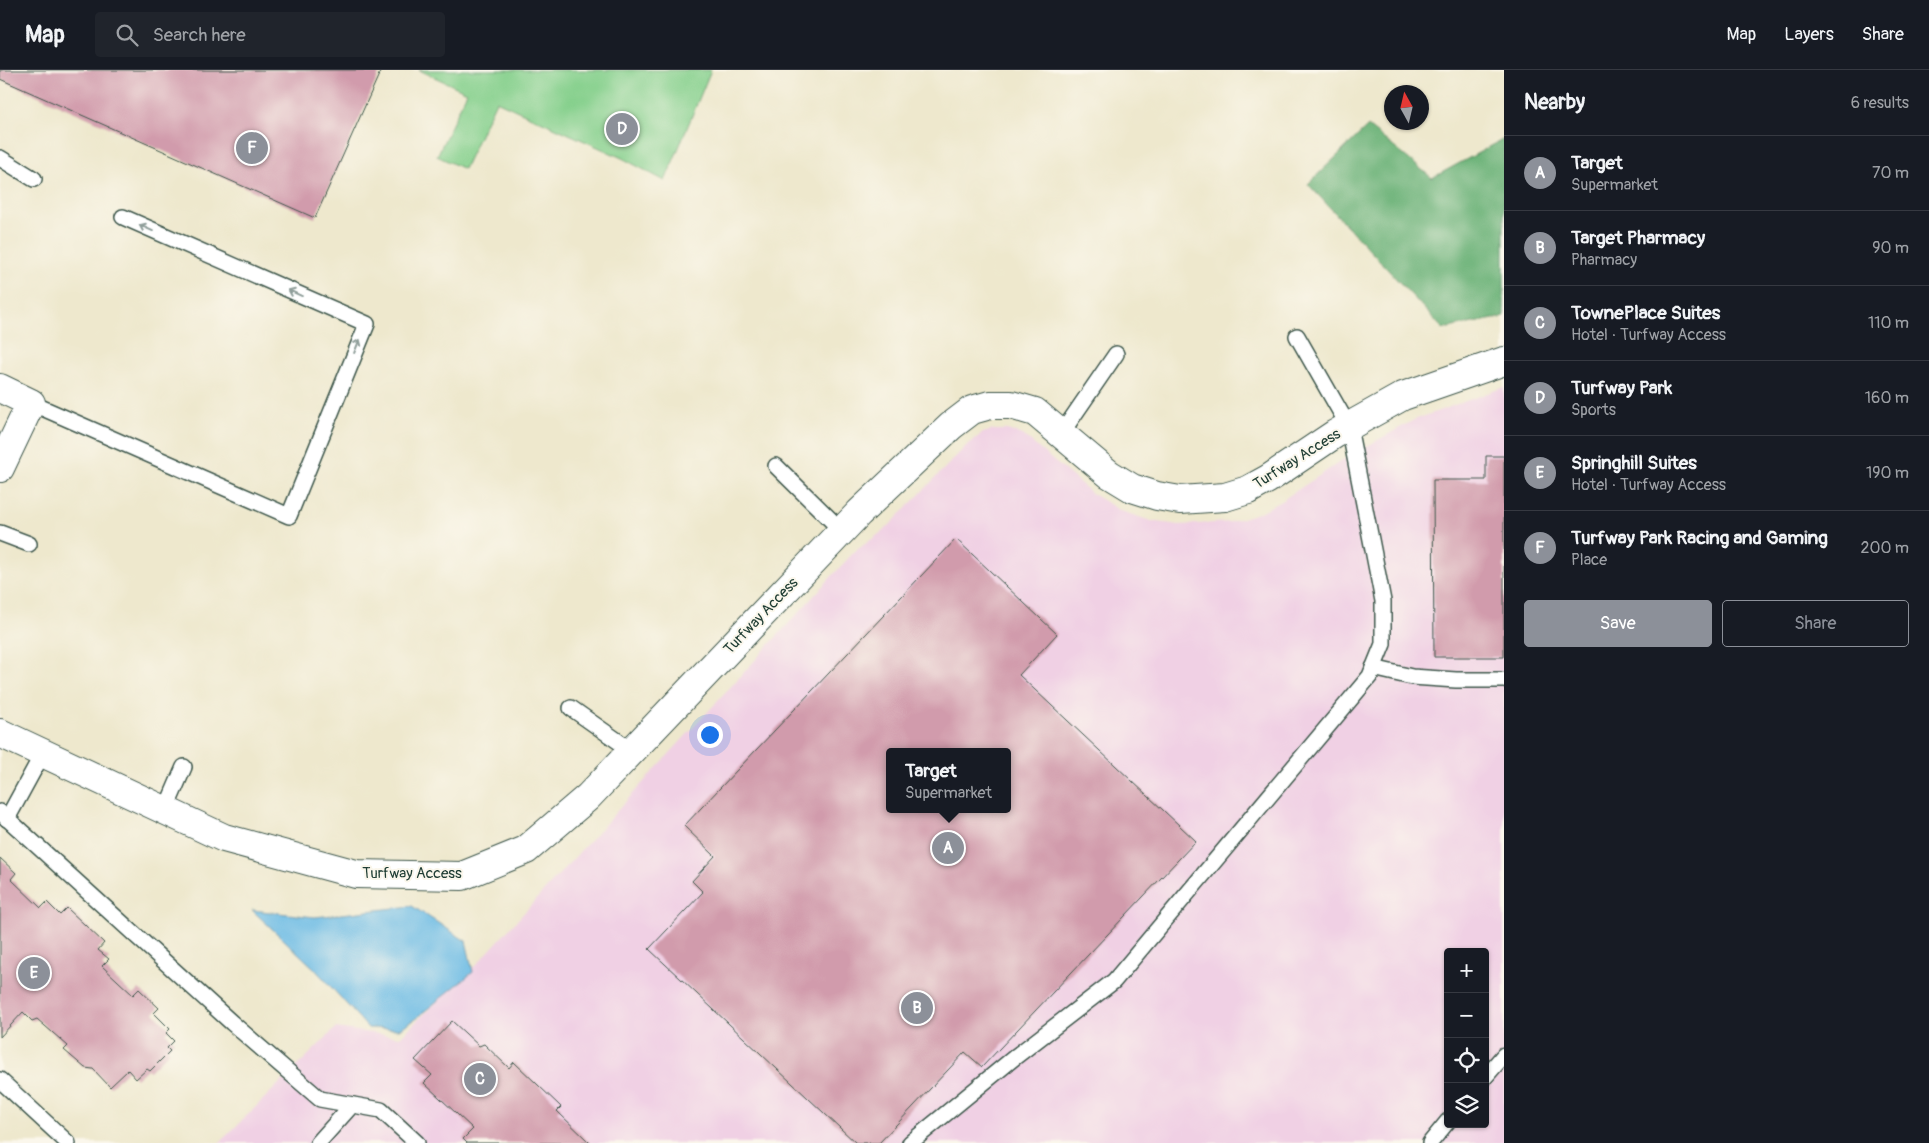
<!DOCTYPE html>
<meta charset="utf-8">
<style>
:root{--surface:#171b24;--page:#20242c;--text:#f1f3f6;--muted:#9ea1a6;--line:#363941;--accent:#8c9099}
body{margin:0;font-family:Pangolin,sans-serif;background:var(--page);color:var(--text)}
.controls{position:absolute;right:15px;bottom:15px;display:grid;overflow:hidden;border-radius:5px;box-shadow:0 1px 4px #0004}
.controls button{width:45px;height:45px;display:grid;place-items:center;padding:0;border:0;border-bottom:1px solid var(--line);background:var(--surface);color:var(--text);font:25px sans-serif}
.compass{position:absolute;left:1384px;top:15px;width:45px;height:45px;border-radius:50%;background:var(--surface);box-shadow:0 1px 4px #0004;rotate:352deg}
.you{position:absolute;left:709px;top:664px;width:18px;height:18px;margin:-12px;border:4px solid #fff;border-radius:50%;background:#1a73e8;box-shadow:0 0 0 8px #1a73e833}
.badge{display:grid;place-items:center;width:32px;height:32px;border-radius:50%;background:var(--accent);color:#fff;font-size:16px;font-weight:700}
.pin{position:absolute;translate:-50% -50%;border:2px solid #fff;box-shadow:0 1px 5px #0006}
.popup{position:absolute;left:886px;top:678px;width:125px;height:65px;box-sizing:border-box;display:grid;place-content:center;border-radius:5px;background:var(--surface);filter:drop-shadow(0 1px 4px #0005);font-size:16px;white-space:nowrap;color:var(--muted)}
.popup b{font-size:19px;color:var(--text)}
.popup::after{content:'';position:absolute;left:50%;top:100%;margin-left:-10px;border:10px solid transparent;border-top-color:var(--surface)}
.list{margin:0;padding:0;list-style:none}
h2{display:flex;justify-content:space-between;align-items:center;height:65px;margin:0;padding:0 20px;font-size:21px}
h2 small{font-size:16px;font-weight:400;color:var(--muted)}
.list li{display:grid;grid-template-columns:32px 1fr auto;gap:15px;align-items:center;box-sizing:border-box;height:75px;padding:0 20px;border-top:1px solid var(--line)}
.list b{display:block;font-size:19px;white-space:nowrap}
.list p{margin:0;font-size:16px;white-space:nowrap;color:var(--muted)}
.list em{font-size:16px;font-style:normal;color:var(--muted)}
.actions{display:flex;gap:10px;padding:15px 20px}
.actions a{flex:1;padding:11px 0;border:1px solid var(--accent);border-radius:5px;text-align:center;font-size:18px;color:var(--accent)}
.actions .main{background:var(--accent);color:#fff}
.icon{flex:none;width:28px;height:28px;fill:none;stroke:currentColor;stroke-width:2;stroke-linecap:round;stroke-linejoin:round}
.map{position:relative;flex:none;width:1504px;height:1073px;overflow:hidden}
header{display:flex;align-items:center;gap:30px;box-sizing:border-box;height:70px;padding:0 25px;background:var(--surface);border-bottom:1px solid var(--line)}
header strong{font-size:24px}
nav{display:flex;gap:28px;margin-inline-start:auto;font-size:18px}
.search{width:350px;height:45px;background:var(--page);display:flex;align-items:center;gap:12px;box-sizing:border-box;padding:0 18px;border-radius:5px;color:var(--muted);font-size:19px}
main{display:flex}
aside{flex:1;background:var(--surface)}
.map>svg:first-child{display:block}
.built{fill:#f0d0e4;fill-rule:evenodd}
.green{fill:#86d08d;stroke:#528660}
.forest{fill:#6cb278;stroke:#467856}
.water{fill:#69bae4;stroke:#447c8c}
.building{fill:#d19bac;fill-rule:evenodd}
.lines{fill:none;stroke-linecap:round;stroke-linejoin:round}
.service-casing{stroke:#3e574b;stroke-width:18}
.minor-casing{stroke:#3e574b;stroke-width:30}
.service{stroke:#fff;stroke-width:15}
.minor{stroke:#fff;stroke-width:28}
.oneway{stroke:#8f9e9a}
.labels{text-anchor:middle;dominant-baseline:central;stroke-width:4;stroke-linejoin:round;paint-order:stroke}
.street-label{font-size:15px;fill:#1f3d34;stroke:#fbf7ec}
</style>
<header>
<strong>Map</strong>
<div class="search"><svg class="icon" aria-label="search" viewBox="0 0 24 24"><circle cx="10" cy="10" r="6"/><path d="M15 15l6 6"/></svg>Search here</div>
<nav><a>Map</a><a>Layers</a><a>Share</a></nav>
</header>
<main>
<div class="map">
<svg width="1504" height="1073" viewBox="0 0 1504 1073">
<rect width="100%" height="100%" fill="#fbf7ec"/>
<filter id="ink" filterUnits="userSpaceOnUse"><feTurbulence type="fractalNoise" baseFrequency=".02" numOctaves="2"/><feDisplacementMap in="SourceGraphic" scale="10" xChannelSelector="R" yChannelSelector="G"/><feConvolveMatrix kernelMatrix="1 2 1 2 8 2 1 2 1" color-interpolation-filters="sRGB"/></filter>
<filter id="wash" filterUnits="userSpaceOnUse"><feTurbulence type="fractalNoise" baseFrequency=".0096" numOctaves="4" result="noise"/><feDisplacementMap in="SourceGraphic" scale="20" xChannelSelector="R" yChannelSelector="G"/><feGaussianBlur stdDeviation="1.12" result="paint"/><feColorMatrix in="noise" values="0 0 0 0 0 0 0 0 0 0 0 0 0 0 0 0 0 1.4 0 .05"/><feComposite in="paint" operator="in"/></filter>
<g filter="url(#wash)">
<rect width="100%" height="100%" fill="#eee8cd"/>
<path class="built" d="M1504,317v756h-1285l117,-115 64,9 79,-75 375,-410 32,-23 82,-85 15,-11 10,-3h14l16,5 71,60 27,16 30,10 28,4 51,-3 28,-9 23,-12 68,-45 65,-36zM889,682h118v57h-118zM1448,882h37v172h-37z"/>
<path class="green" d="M419,0h292l-46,111 -43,-23 -126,-57 -32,68 -27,-13 30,-64z"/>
<path class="forest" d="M1368,56l64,52 72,-39v178l-61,12 -135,-145z"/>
<path class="water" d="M412,836l54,35 7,31 -58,47 -16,10 -31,-1 -54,-60 -62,-58 63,7z"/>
<g id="blocks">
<g class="building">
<path d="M0,0h381l-66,148 -315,-139z"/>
<path d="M1486,386h18v201h-70l-1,-177h53z"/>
<path d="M956,469l101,95 -38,41 177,166 -214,226 -17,-15 -86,91h-23l-207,-194 54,-57 -11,-11 23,-25 -31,-30zM889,682h118v57h-118z"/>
<path d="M0,788l16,15 -5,6 30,29 6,-6 13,13 7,-7 37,35 -6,7 11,9 -7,7 31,29 6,-6 20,19 -5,5 16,16 -4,4 8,8 -7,7 3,3 -20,20 -3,-2 -11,10 -8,-9 -18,17 -17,-18 -8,-1 -21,-18 4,-4 -31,-27 -5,2 -9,-9 -23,25z"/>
<path d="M452,951l27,25 5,-2 25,24 5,-6 47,45 -4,4 33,32h-123l-4,-4 10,-10 -49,-46 8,-8 -17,-15z"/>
</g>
</g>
</g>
<g filter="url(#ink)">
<use href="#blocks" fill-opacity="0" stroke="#3e574b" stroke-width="1"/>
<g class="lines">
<defs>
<g id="service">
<path d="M0,88l34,21"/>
<path d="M31,333l258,113 78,-192 -244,-107"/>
<path d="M1061,364l55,-80"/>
<path d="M776,396l66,65"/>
<path d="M0,463l29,11"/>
<path d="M1373,598l39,9 44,3h48"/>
<path d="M571,638l61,43"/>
<path d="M165,741l19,-44"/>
<path d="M0,742l232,211 88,76 61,11 36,33"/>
<path d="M7,749l36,-66"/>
<path d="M1485,1007l19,-22"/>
<path d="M0,1010l68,63"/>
<path d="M318,1073l34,-38"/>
<path d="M910,1073l105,-86 99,-76 256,-305 13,-32v-43l-34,-174 -52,-91"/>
<path d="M1430,1073l18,-22"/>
</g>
<g id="minor">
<path d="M0,318l31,15 -31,65"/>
<path d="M0,663l224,105 132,36 106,2 64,-26 62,-53 271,-284 92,-87 21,-16 18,-5h21l24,7 74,62 23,14 25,8 23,4 45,-3 23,-7 20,-11 67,-45 68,-38 101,-35"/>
</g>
</defs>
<use href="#service" class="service-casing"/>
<use href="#minor" class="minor-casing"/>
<use href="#service" class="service"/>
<use href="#minor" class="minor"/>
</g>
<defs><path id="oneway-shaft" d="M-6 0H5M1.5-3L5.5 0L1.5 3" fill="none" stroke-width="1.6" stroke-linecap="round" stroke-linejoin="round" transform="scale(1.25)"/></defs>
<g class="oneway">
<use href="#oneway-shaft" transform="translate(146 158) rotate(-156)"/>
<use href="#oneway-shaft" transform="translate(295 223) rotate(-156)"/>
<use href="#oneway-shaft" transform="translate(357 276) rotate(-68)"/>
</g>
</g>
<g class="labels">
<g class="street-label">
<text transform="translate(1297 389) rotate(-32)">Turfway Access</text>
<text transform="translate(761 546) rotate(-46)">Turfway Access</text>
<text x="412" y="803">Turfway Access</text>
</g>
</g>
</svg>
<div class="controls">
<button>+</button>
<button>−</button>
<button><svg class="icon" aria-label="locate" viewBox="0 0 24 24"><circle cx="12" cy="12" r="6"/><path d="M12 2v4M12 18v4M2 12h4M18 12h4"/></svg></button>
<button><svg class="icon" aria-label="layers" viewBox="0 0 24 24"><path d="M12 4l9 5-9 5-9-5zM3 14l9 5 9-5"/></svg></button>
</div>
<svg class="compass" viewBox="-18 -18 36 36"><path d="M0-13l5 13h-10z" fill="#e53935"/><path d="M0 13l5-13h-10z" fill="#9ea1a6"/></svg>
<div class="you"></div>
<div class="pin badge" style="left:948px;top:778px">A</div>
<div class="popup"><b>Target</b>Supermarket</div>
<div class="pin badge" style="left:917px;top:938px">B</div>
<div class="pin badge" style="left:480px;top:1009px">C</div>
<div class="pin badge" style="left:622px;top:59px">D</div>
<div class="pin badge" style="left:34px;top:903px">E</div>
<div class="pin badge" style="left:252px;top:78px">F</div>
</div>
<aside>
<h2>Nearby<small>6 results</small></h2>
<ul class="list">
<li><span class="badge">A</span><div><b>Target</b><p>Supermarket</p></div><em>70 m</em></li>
<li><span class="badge">B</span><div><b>Target Pharmacy</b><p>Pharmacy</p></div><em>90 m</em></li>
<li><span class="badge">C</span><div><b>TownePlace Suites</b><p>Hotel · Turfway Access</p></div><em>110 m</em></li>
<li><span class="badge">D</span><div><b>Turfway Park</b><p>Sports</p></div><em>160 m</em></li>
<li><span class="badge">E</span><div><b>Springhill Suites</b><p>Hotel · Turfway Access</p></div><em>190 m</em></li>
<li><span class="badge">F</span><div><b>Turfway Park Racing and Gaming</b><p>Place</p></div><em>200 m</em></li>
</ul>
<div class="actions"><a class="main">Save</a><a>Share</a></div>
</aside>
</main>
